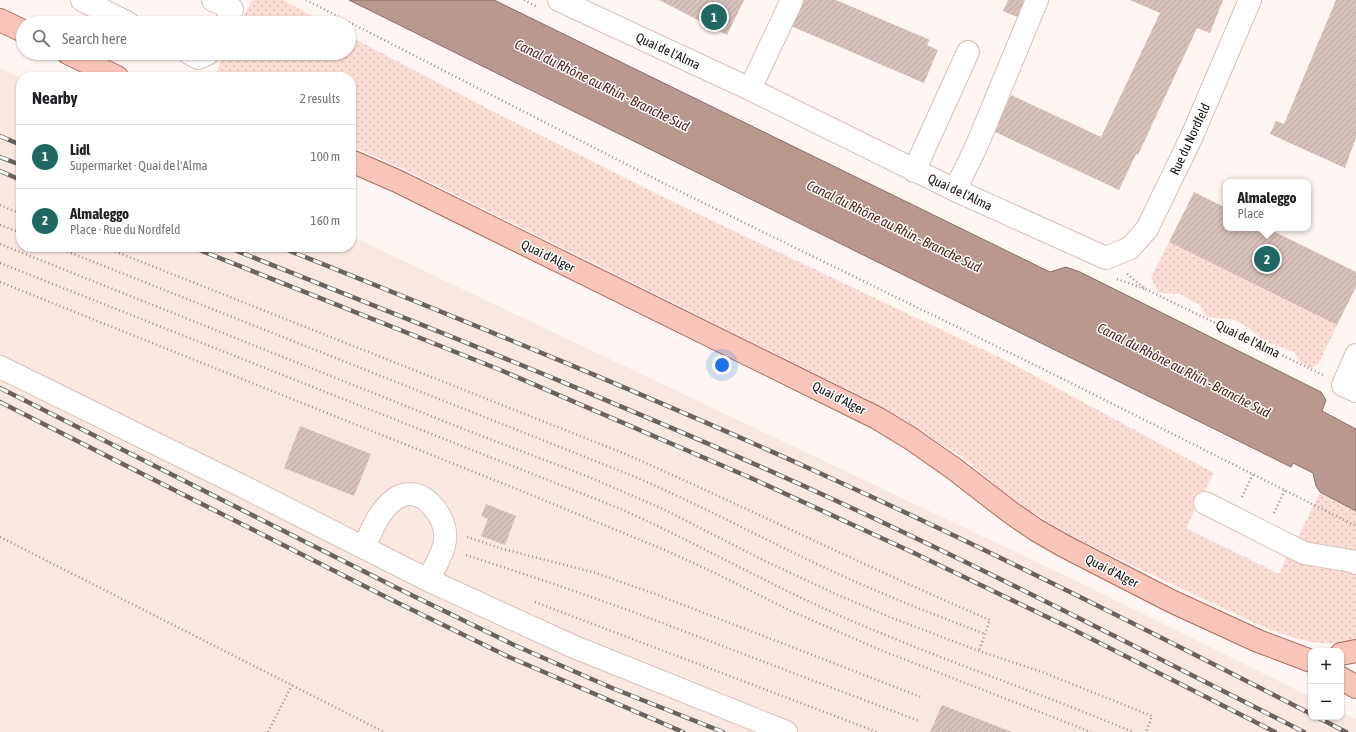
<!DOCTYPE html>
<meta charset="utf-8">
<style>
:root{--surface:#fff;--page:#f2f2f2;--text:#202124;--muted:#757577;--line:#e0e0e0;--accent:#1f6962}
body{margin:0;font-family:"Asap Condensed",sans-serif;background:var(--page);color:var(--text)}
.controls{position:absolute;right:12px;bottom:12px;display:grid;overflow:hidden;border-radius:8px;box-shadow:0 1px 3px #0004}
.controls button{width:36px;height:36px;display:grid;place-items:center;padding:0;border:0;border-bottom:1px solid var(--line);background:var(--surface);color:var(--text);font:20px sans-serif}
.you{position:absolute;left:722px;top:365px;width:14px;height:14px;margin:-10px;border:3px solid #fff;border-radius:50%;background:#1a73e8;box-shadow:0 0 0 6px #1a73e833}
.badge{display:grid;place-items:center;width:26px;height:26px;border-radius:50%;background:var(--accent);color:#fff;font-size:13px;font-weight:700}
.pin{position:absolute;translate:-50% -50%;border:2px solid #fff;box-shadow:0 1px 4px #0006}
.popup{position:absolute;left:1223px;top:179px;width:88px;height:52px;box-sizing:border-box;display:grid;place-content:center;border-radius:8px;background:var(--surface);filter:drop-shadow(0 1px 3px #0005);font-size:13px;white-space:nowrap;color:var(--muted)}
.popup b{font-size:15px;color:var(--text)}
.popup::after{content:'';position:absolute;left:50%;top:100%;margin-left:-8px;border:8px solid transparent;border-top-color:var(--surface)}
.list{margin:0;padding:0;list-style:none}
h2{display:flex;justify-content:space-between;align-items:center;height:52px;margin:0;padding:0 16px;font-size:17px}
h2 small{font-size:13px;font-weight:400;color:var(--muted)}
.list li{display:grid;grid-template-columns:26px 1fr auto;gap:12px;align-items:center;box-sizing:border-box;height:64px;padding:0 16px;border-top:1px solid var(--line)}
.list b{display:block;font-size:15px;white-space:nowrap}
.list p{margin:0;font-size:13px;white-space:nowrap;color:var(--muted)}
.list em{font-size:13px;font-style:normal;color:var(--muted)}
.icon{flex:none;width:22px;height:22px;fill:none;stroke:currentColor;stroke-width:2;stroke-linecap:round;stroke-linejoin:round}
.map{position:relative;flex:none;width:1356px;height:732px;overflow:hidden}
.search{position:absolute;background:var(--surface);box-shadow:0 1px 3px #0004;left:16px;top:16px;width:340px;height:44px;display:flex;align-items:center;gap:10px;box-sizing:border-box;padding:0 14px;border-radius:22px;color:var(--muted);font-size:15px}
.panel{position:absolute;background:var(--surface);box-shadow:0 1px 3px #0004;left:16px;top:72px;width:340px;height:180px;border-radius:16px}
.map>svg:first-child{display:block}
.built{fill:#f9e7e1}
.grass{fill:url(#grass-dots)}
.water{fill:#ba988f;stroke:#896f68}
.building{fill:url(#building-hatch)}
.lines{fill:none;stroke-linecap:round;stroke-linejoin:round}
.minor-casing{stroke:#d7c0ba;stroke-width:24}
.major-casing{stroke:#a86d5e;stroke-width:24}
.path{stroke:#9b918f;stroke-width:2.5;stroke-dasharray:1 3;stroke-linecap:butt}
.minor{stroke:#fff;stroke-width:22}
.major{stroke:#f9c5b8;stroke-width:22}
.rail-casing{stroke:#6b6260;stroke-width:4.5}
.rail{stroke:#fff;stroke-width:3;stroke-dasharray:9;stroke-linecap:butt}
.labels{text-anchor:middle;dominant-baseline:central;stroke-width:3;stroke-linejoin:round;paint-order:stroke}
.street-label{font-size:13px;fill:#18100e;stroke:#fff}
.water-label{font-size:14px;font-style:italic;fill:#4c1e12;stroke:#fff}
</style>
<div class="map">
<svg width="1356" height="732" viewBox="0 0 1356 732">
<defs>
<pattern id="grass-dots" width="8" height="8" patternUnits="userSpaceOnUse"><rect width="8" height="8" fill="#fcddd5"/><path d="M2 2h.1M6 6h.1" fill="none" stroke="#d7bdb6" stroke-width="1.8" stroke-linecap="round"/></pattern>
<pattern id="building-hatch" width="6" height="6" patternUnits="userSpaceOnUse"><rect width="6" height="6" fill="#d9c1bb"/><path d="M-1 1l2-2M0 6l6-6M5 7l2-2" fill="none" stroke="#baa5a0"/></pattern>
</defs>
<rect width="100%" height="100%" fill="#fff5f2"/>
<path class="built" d="M0,68l21,10v169h330v-11l740,352 220,109v20h30v-5l15,7v13h-1356z"/>
<g class="grass">
<path d="M252,0h31l42,23h-85z"/>
<path d="M349,36l149,78 163,82 348,166 205,111 -28,55 93,46 8,-18 13,7 14,4 24,2 18,6v66c-36,7 -62,-2 -95,-15l-193,-91 -51,-32 -55,-46 -78,-49 -480,-239 -53,-23v-69h-137l11,-24h124z"/>
<path d="M1169,242l168,83 -18,38 -7,5 -10,-4 -8,-12 -29,-11 -18,-14 -12,-7 -29,-3 -6,-12 -21,-11 -21,-1 -7,-16z"/>
<path d="M1320,492l36,19v40l-19,-5 -27,-3 -12,-6z"/>
</g>
<path class="water" d="M349,0h145l556,272 16,-5 14,5 241,120 5,8 -4,11 34,18v82l-36,-19 -4,-6 -3,-13 -20,-10 -2,4z"/>
<g class="building">
<path d="M659,0h85l-17,35z"/>
<path d="M802,0h34l94,40 -3,5 11,5 -14,33 -133,-57z"/>
<path d="M1008,0h22l-8,19 -19,-8z"/>
<path d="M1130,0h93l-13,33 -13,-5 -59,127 -2,-1 -17,36 -126,-59 18,-36 90,42 59,-124z"/>
<path d="M1336,0h20v137l-11,31 -75,-34 6,-13 8,3z"/>
<path d="M1194,192l32,16v20h41l89,44v15l-19,38 -168,-83z"/>
<path d="M300,426l71,28 -17,42 -70,-28z"/>
<path d="M486,504l30,12 -11,29 -24,-9 7,-17 -7,-3z"/>
<path d="M942,705l70,27h-82z"/>
</g>
<g class="lines">
<defs>
<g id="minor">
<path d="M82,0l46,23"/>
<path d="M213,0l19,9 -6,14"/>
<path d="M559,0l191,89 205,101 151,68 24,-10 17,-19 45,-93 58,-136"/>
<path d="M189,53l9,5 11,-5"/>
<path d="M750,89l42,-89"/>
<path d="M914,171l54,-119"/>
<path d="M955,190l22,-45 60,-145"/>
<path d="M1356,355l-13,30 13,6"/>
<path d="M0,367l240,118 188,95 144,66 214,86"/>
<path d="M1205,503l99,50 47,8 5,2"/>
<path d="M364,548c7,-17 15,-38 31,-49 25,-18 53,17 50,41 -1,12 -11,29 -17,40"/>
</g>
<g id="major">
<path d="M0,20l23,11"/>
<path d="M68,53l49,24"/>
<path d="M351,161l46,20 480,237 33,20 43,30 57,44 26,18 28,16 107,55 87,40 53,20"/>
<path d="M1341,654l15,-3"/>
<path d="M1341,678l15,9"/>
</g>
</defs>
<use href="#minor" class="minor-casing"/>
<use href="#major" class="major-casing"/>
<g class="path">
<path d="M306,0l361,185 380,186 309,155"/>
<path d="M524,0l12,6"/>
<path d="M0,205l21,9"/>
<path d="M0,225l21,8"/>
<path d="M0,244l461,184 128,49 74,32 102,52 73,34 54,23 87,33 63,21 110,44 -6,16"/>
<path d="M56,247l572,227c74,31 144,70 217,103 46,21 93,39 140,57"/>
<path d="M104,247l519,206c123,54 243,114 367,167l-11,31"/>
<path d="M0,263l621,246c73,33 142,72 215,105 97,43 199,77 297,118"/>
<path d="M1127,274l18,15 178,86"/>
<path d="M1117,279l28,10"/>
<path d="M0,282l529,212 138,57 48,22 76,38 87,38 213,83"/>
<path d="M1242,497l11,-23"/>
<path d="M1274,513l11,-23"/>
<path d="M0,537l384,195"/>
<path d="M467,537l36,12 93,24 59,21 266,103"/>
<path d="M466,555l82,27 83,29 288,110"/>
<path d="M535,602l342,130"/>
<path d="M268,732l24,-47"/>
</g>
<use href="#minor" class="minor"/>
<use href="#major" class="major"/>
<defs>
<g id="rail">
<path d="M0,136l21,9"/>
<path d="M0,157l21,8"/>
<path d="M0,171l21,9"/>
<path d="M192,247l306,122 253,109 163,75 158,76 203,103"/>
<path d="M227,247c206,82 412,163 614,256 156,72 309,151 463,229"/>
<path d="M280,247c183,73 366,147 546,229 164,74 325,156 485,238"/>
<path d="M0,388l397,200 117,57 98,43 111,44"/>
<path d="M0,402l392,198 117,57 174,75"/>
<path d="M1317,717l29,15"/>
</g>
</defs>
<use href="#rail" class="rail-casing"/>
<use href="#rail" class="rail"/>
</g>
<g class="labels">
<g class="street-label">
<text transform="translate(668 51) rotate(25)">Quai de l'Alma</text>
<text transform="translate(1190 139) rotate(-65)">Rue du Nordfeld</text>
<text transform="translate(960 192) rotate(25)">Quai de l'Alma</text>
<text transform="translate(548 256) rotate(26)">Quai d'Alger</text>
<text transform="translate(1248 339) rotate(26)">Quai de l'Alma</text>
<text transform="translate(839 398) rotate(27)">Quai d'Alger</text>
<text transform="translate(1112 571) rotate(27)">Quai d'Alger</text>
</g>
<g class="water-label">
<text transform="translate(602 85) rotate(26)">Canal du Rhône au Rhin - Branche Sud</text>
<text transform="translate(894 226) rotate(26)">Canal du Rhône au Rhin - Branche Sud</text>
<text transform="translate(1184 370) rotate(27)">Canal du Rhône au Rhin - Branche Sud</text>
</g>
</g>
</svg>
<div class="controls">
<button>+</button>
<button>−</button>
</div>
<div class="you"></div>
<div class="pin badge" style="left:714px;top:17px">1</div>
<div class="pin badge" style="left:1267px;top:259px">2</div>
<div class="popup"><b>Almaleggo</b>Place</div>
<div class="search"><svg class="icon" aria-label="search" viewBox="0 0 24 24"><circle cx="10" cy="10" r="6"/><path d="M15 15l6 6"/></svg>Search here</div>
<section class="panel">
<h2>Nearby<small>2 results</small></h2>
<ul class="list">
<li><span class="badge">1</span><div><b>Lidl</b><p>Supermarket · Quai de l'Alma</p></div><em>100 m</em></li>
<li><span class="badge">2</span><div><b>Almaleggo</b><p>Place · Rue du Nordfeld</p></div><em>160 m</em></li>
</ul>
</section>
</div>
